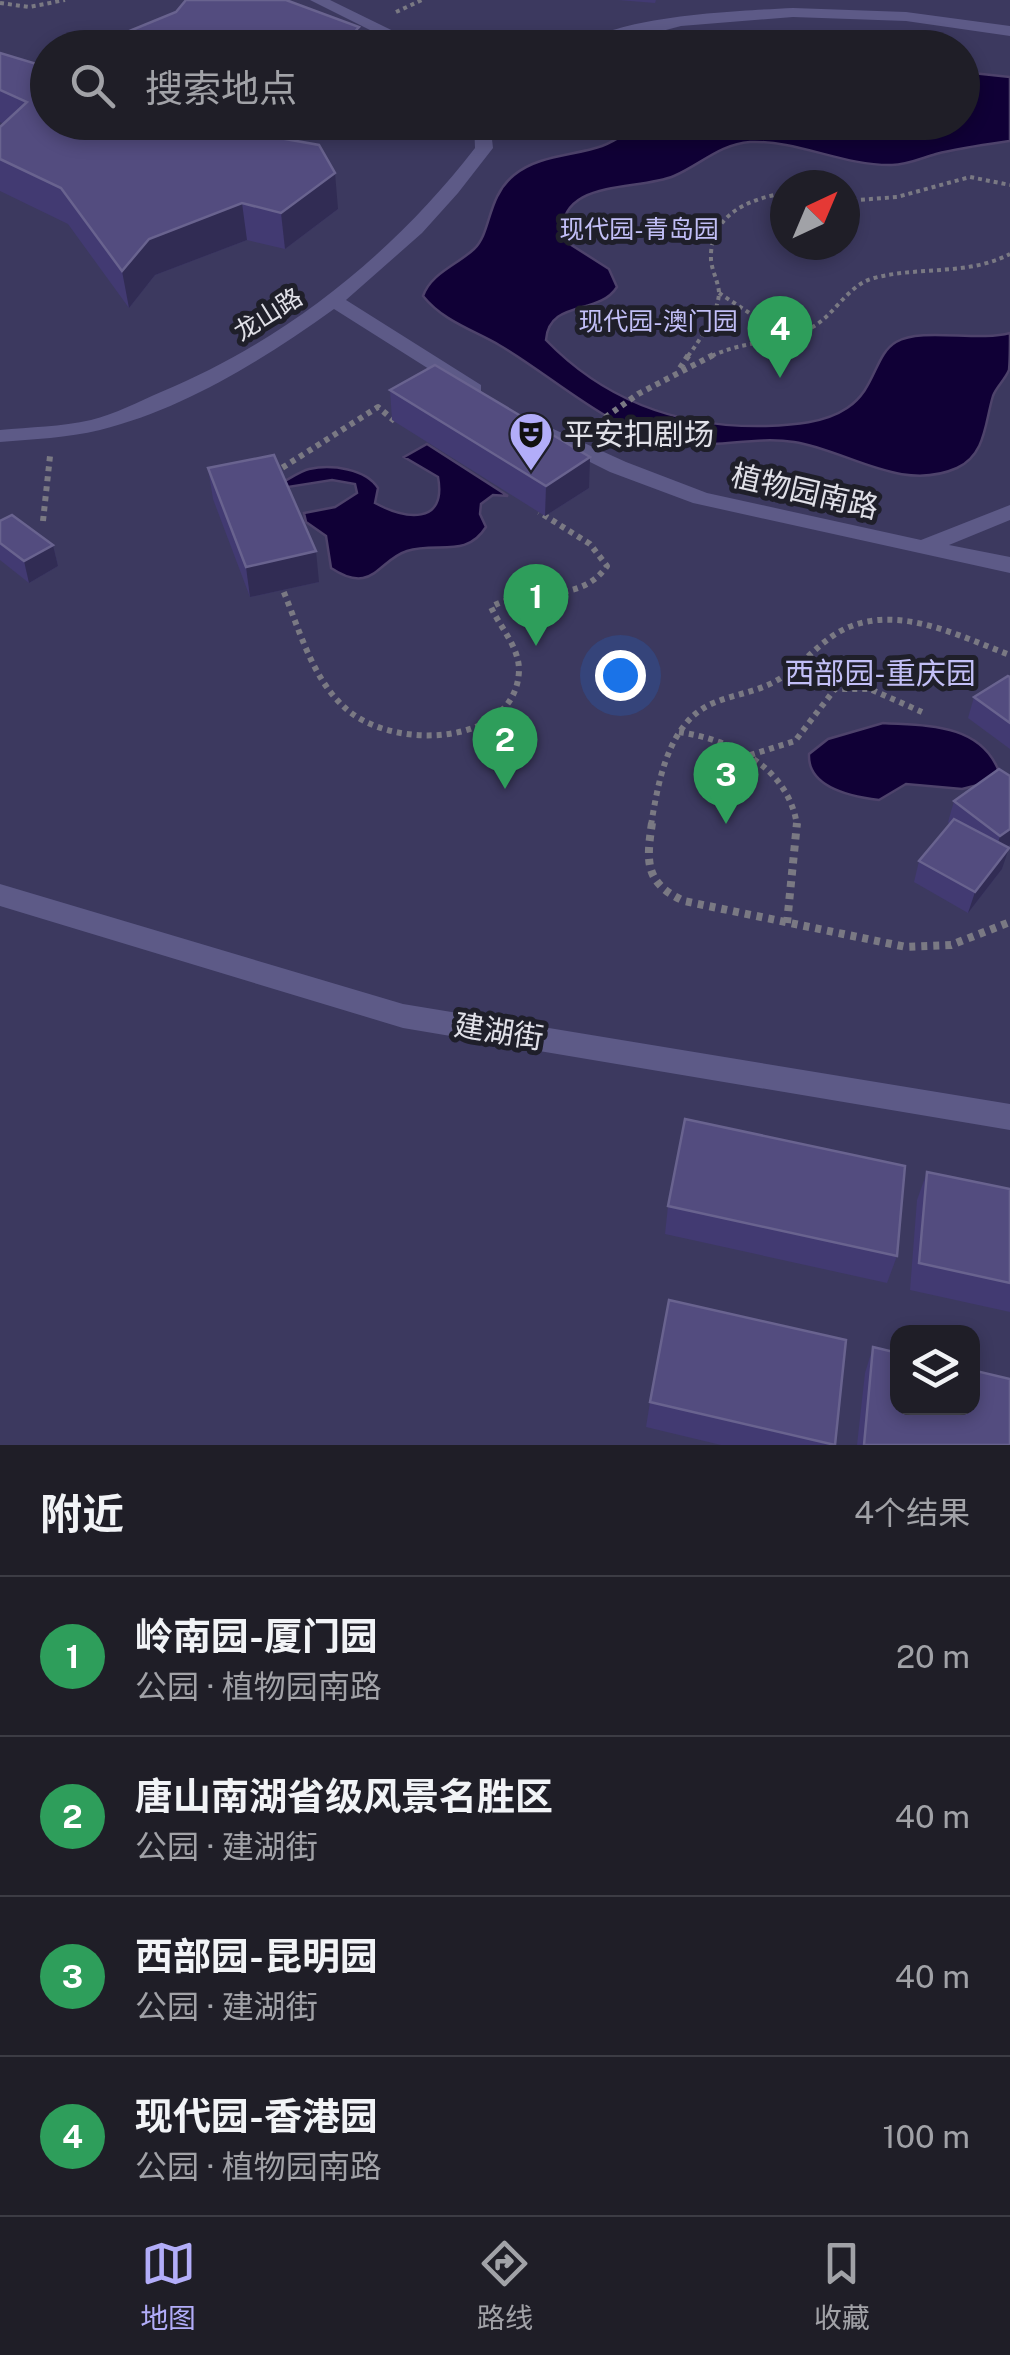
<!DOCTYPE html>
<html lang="zh">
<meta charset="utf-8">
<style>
:root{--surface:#1f1e27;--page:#27272f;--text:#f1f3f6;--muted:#a1a2a7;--line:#3c3c44;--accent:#b2adf9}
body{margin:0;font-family:"Public Sans","Noto Sans SC",sans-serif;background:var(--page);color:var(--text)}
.controls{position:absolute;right:30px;bottom:30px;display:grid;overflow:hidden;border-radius:20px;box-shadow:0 5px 15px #0003}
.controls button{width:90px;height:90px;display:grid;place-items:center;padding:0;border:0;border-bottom:2px solid var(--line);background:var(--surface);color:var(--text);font:50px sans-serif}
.compass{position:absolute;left:770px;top:170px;width:90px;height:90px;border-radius:50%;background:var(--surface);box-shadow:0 5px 15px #0003;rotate:44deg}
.you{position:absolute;left:620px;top:675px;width:35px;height:35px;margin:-25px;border:8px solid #fff;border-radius:50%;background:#1a73e8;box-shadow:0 0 0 15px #1a73e833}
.badge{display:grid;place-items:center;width:65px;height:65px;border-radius:50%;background:var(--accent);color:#fff;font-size:32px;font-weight:700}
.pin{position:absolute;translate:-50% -82px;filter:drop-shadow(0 2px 5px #0008)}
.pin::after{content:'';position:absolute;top:52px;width:35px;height:30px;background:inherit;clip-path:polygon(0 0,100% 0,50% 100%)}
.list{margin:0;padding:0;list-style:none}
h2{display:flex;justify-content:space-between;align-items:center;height:130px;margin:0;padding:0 40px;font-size:42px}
h2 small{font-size:32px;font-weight:400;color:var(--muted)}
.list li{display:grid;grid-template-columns:65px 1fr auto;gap:30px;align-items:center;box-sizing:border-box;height:160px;padding:0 40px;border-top:2px solid var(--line)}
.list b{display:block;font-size:38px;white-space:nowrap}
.list p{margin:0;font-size:32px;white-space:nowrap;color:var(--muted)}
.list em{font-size:32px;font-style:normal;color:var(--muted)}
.icon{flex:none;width:55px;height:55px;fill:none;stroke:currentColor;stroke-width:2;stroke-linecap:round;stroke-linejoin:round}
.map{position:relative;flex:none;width:1010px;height:1445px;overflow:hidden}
.search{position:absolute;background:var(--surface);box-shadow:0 5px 15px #0003;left:30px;right:30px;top:30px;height:110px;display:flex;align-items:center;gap:25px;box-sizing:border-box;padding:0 35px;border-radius:55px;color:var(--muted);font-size:38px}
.sheet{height:770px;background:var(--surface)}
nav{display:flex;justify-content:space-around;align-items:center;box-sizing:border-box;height:140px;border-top:2px solid var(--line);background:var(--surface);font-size:28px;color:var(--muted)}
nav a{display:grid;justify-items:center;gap:5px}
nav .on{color:var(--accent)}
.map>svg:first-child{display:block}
.green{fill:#3c395f;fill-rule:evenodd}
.water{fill:#100036;stroke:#4e436b;stroke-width:2.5}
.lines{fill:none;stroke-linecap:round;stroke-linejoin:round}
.path-far2{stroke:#7a7983;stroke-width:4;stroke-dasharray:4 4;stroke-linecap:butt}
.path-far1{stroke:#7a7983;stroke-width:6;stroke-dasharray:5 5;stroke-linecap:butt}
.path{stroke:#7a7983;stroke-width:8;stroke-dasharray:6 6;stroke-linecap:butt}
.minor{fill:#5d5a87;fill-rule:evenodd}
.tertiary{fill:#5d5a87;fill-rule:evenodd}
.wall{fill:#423a72}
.shaded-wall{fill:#312c54}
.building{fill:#534c7f;stroke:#69638f;stroke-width:2.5}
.labels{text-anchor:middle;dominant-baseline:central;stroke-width:10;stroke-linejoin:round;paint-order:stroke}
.far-park-label{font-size:25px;fill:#c2bff7;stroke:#1f1f2a}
.far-street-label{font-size:25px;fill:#e0e0e8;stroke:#1f1f2a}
.poi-label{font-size:30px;fill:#e0e0e8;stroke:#1f1f2a;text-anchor:start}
.street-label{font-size:30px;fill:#e0e0e8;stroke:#1f1f2a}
.park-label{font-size:30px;fill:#c2bff7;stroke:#1f1f2a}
</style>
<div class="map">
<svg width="1010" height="1445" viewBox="0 0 1010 1445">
<rect width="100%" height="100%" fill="#292834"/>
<path class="green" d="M0,0h1010v1445h-1010zM48,48h914v74h-914zM785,185h60v60h-60zM898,1332h74v76h-74z"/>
<g class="water">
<path d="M796,37l83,10h-154l21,-7z"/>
<path d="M963,72l47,5v64c-21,3 -51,7 -74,13 -14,4 -29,11 -44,11 -49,1 -94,-25 -142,-23 -30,2 -50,23 -76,34 -38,16 -117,1 -112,63l47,30 8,18c-18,29 -68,12 -71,53 60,62 134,88 220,86 27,-1 59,-3 81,-18 29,-19 27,-53 49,-66 26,-15 82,0 114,-9 0,11 0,27 -1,37 -4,10 -13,17 -16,26 -8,26 -7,59 -36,72 -56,25 -110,-18 -163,-26 -38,-6 -76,6 -115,2 -64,-8 -126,-68 -180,-99 -26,-15 -56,-24 -76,-49 8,-23 34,-31 51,-47 18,-17 12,-51 40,-74 24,-20 59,-19 88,-29 14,-5 28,-16 41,-23l319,-1z"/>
<path d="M427,444l81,52 -15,-1 -12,9 -1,10 6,13c-20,32 -49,14 -79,24 -29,9 -34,45 -76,17l-5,-32 -20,-14 -2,-9 31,-6 22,-14 -2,-9 -23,-4 -50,8 -3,-4c9,-4 21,-13 30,-15 23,-5 57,0 69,19l-3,15c30,16 72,23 63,-26l-34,-20z"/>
<path d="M883,723c43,3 95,0 115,46l-4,12 -32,8 -56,-5 -27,16c-25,-3 -72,-11 -70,-46l19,-15z"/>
</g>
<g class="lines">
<g class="path-far2">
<path d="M0,3l29,4 36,-7"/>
<path d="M396,12l26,-12"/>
<path d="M845,201l52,-4 73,-20 40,8"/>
<path d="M719,293l35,23 49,14"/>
<path d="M688,356c12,-16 31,-44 31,-64 -1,-11 -7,-21 -8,-32 -2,-44 36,-61 74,-67"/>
<path d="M712,356c30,-15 67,-13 97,-27 25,-12 38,-44 65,-51 46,-12 93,-2 136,-24"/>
</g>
<g class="path-far1">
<path d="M680,368l10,-15"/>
<path d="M589,429l49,-35 79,-41"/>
<path d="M274,473l104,-66 19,16"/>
<path d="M43,521l7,-65"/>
<path d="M280,583c18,41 30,92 63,123 46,46 174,41 176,-36 0,-23 -19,-43 -28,-63 39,-22 88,-1 116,-41l-17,-22 -51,-32"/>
<path d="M679,732c53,8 109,35 118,93"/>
<path d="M750,755l45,-14 40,-52h35l52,23"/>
<path d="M651,825c7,-41 16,-99 58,-120 21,-10 44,-12 65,-23 23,-12 39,-33 60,-47 55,-36 122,0 176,20"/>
</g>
<g class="path">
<path d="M652,823c-6,40 -7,60 32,78l222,46 45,-2 59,-23"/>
<path d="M787,923l10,-100"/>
</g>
<g class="minor">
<path d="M310,0h20l98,48h-22z"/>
<path d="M793,8l113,4 104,14v10l-104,-15 -113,-4 -112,9 -83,22h-25c47,-33 162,-37 220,-40z"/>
<path d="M474,122h16l3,26 -35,45 -36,40 -76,67 135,85v8h-14l-133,-84c-70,50 -149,100 -234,121 -33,8 -66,9 -100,12v-12c30,-3 61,-3 91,-10 24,-6 47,-18 70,-28 125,-52 232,-138 314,-244z"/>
<path d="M529,418l97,44 81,31 214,47 89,-35v15l-61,25 61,12v16l-317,-70 -83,-31 -88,-44 -3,-4 3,-4z"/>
</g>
<path class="tertiary" d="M0,884l403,120 607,100v26l-607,-102 -403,-122z"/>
</g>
<g class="wall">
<path d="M618,0h38l-1,3z"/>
<path d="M0,53l48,69h227l-13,13 76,74 -53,40 -38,-9 -92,35 -26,33 -61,-84 -68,-33v-64l4,-3 -4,-2z"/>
<path d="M390,390l199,98 -44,28 -153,-96z"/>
<path d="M208,468l111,114 -69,15 -37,-98z"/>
<path d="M0,521l53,24 5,21 -29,17 -29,-23z"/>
<path d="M1010,677v72l-42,-31 6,-21z"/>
<path d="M999,769l11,76 -2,2 -6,22 -34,44 -54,-31 5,-21 31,-37 -2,-2 6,-21z"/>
<path d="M927,1172l83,17v123l-100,-22 7,-90z"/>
<path d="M668,1206l229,50 -10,27 -222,-49z"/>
<path d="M873,1347l137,98h-153l8,-72z"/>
<path d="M650,1402l185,43h-114l-75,-18z"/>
</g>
<g class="shaded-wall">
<path d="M359,27l1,21h-20z"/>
<path d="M235,122h40l-43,42 -4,-35z"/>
<path d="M335,173l3,36 -53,40 -4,-36z"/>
<path d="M242,203l5,37 -92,35 -26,33 -7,-37 27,-32z"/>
<path d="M590,457l-1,31 -44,28 1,-30z"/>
<path d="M53,545l5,21 -29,17 -5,-22z"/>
<path d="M316,551l3,31 -69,15 -4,-30z"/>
<path d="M1010,829v16l-16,12 6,-21z"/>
<path d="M1009,848l-7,21 -34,44 7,-21z"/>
</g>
<g class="building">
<path d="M186,0h100l73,27 -19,21h-252l88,-36z"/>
<path d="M0,53l43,13 5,-2v58h187l-7,7 91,16 16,28 -54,40 -39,-10 -93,36 -27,32 -61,-83 -61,-29v-32l27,-25 -27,-12z"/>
<path d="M435,365l155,92 -44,29 -156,-96z"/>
<path d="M274,455l42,96 -70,16 -38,-99z"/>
<path d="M12,515l41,30 -29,16 -24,-18v-22z"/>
<path d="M1008,676l2,1v46l-36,-26z"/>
<path d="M999,769l11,7v53l-10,7 -46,-35z"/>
<path d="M954,819l55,29 -34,44 -56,-31z"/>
<path d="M685,1119l220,47 -8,90 -229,-50z"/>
<path d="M927,1172l83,17v94l-91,-20z"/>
<path d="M669,1300l177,40 -11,105 -185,-43z"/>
<path d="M873,1347l25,6v55h74v-38l38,9v66h-146z"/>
</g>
<defs>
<symbol id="theatre-pin" viewBox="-11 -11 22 30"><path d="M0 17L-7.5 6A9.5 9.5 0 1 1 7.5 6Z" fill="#b2adf9" stroke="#1f1f2a"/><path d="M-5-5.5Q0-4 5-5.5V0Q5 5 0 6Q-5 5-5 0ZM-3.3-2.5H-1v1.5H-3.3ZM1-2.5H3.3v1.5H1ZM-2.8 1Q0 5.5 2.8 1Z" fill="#111"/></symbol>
</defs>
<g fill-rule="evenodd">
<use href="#theatre-pin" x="506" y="409" width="50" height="68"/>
</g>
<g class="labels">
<g class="far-park-label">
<text x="639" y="229">现代园-青岛园</text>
<text x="658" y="321">现代园-澳门园</text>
</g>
<g class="far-street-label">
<text transform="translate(268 314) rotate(-32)">龙山路</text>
</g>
<g class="poi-label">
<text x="564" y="434">平安扣剧场</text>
</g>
<g class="street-label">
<text transform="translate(805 491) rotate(13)">植物园南路</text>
<text transform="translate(499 1031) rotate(9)">建湖街</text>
</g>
<g class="park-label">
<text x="880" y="673">西部园-重庆园</text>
</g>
</g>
</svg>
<div class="controls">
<button><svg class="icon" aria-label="layers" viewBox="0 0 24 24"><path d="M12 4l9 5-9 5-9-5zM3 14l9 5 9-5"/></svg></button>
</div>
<svg class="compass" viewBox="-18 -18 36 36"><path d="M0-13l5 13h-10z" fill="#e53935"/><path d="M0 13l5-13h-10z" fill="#a1a2a7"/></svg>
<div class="you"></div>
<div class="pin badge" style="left:536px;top:646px;background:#2e9e5b">1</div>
<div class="pin badge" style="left:505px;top:789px;background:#2e9e5b">2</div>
<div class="pin badge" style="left:726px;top:824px;background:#2e9e5b">3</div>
<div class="pin badge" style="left:780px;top:378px;background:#2e9e5b">4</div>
<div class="search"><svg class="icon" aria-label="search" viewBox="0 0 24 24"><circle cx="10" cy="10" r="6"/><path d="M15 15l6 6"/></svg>搜索地点</div>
</div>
<section class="sheet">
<h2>附近<small>4个结果</small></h2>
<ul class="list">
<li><span class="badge" style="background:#2e9e5b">1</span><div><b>岭南园-厦门园</b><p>公园 · 植物园南路</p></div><em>20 m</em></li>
<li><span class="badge" style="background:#2e9e5b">2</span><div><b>唐山南湖省级风景名胜区</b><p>公园 · 建湖街</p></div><em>40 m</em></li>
<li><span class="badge" style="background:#2e9e5b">3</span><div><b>西部园-昆明园</b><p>公园 · 建湖街</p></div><em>40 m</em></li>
<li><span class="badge" style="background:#2e9e5b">4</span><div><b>现代园-香港园</b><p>公园 · 植物园南路</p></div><em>100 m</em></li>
</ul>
</section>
<nav>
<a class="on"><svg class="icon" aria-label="map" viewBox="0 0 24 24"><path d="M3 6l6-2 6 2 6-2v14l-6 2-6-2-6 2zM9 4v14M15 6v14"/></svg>地图</a>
<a><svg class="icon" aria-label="directions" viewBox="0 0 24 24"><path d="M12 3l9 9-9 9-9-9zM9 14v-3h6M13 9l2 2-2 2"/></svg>路线</a>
<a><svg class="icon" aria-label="saved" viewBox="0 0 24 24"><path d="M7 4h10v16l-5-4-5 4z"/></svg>收藏</a>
</nav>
